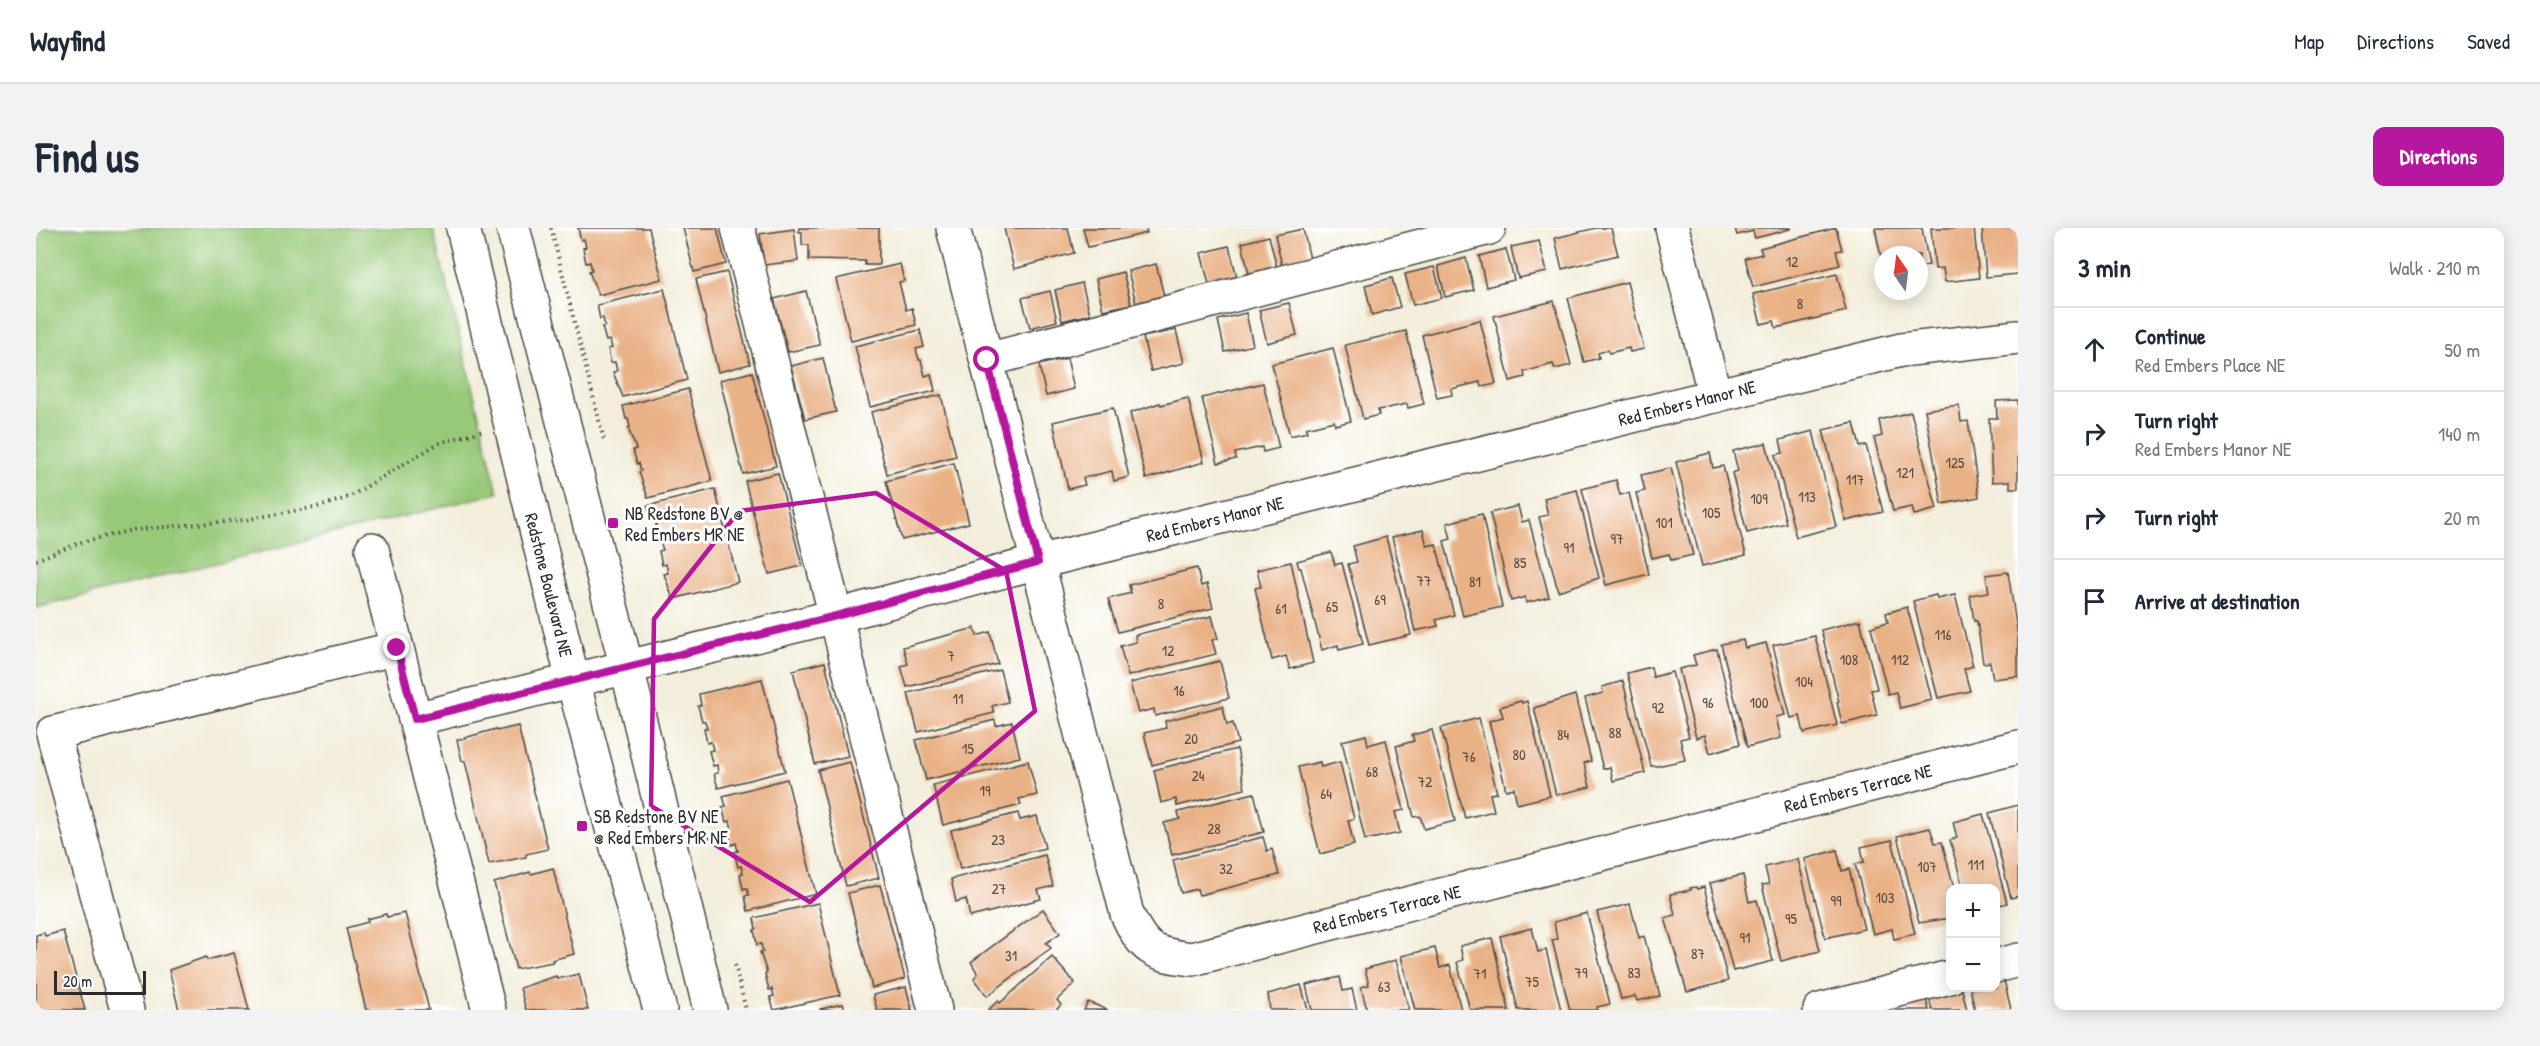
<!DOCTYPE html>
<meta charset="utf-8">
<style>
:root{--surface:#fff;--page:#f2f2f3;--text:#1f2937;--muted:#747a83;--line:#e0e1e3;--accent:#b5179e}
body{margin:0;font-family:"Patrick Hand",sans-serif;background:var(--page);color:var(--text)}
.controls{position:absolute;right:18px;bottom:18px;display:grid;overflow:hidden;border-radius:12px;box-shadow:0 3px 15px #0003}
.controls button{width:54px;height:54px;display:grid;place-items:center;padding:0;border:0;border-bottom:2px solid var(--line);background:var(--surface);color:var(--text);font:30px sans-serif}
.compass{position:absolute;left:1838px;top:18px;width:54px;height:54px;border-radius:50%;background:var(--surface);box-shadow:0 3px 15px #0003;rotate:346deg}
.scale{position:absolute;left:18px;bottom:15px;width:92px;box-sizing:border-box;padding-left:6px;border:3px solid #2b2b2b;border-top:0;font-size:16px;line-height:21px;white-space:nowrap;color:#2b2b2b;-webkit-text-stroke:4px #fff;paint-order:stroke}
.stop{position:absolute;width:18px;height:18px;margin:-14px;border:4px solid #b5179e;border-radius:50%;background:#fff}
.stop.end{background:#b5179e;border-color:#fff;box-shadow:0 2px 6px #0008}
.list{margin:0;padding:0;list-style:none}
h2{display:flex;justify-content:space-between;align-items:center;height:78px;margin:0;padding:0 24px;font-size:26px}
h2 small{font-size:20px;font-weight:400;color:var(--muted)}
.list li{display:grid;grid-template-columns:39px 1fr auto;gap:18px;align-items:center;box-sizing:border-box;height:84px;padding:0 24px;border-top:2px solid var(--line)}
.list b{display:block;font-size:22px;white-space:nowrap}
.list p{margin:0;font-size:20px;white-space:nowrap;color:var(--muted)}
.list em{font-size:20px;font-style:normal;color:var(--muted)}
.icon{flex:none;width:33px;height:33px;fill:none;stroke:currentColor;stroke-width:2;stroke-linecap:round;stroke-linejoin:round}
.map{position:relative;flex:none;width:1982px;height:782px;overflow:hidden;border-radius:12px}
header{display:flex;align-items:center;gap:36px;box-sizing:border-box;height:84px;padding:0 30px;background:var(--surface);border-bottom:2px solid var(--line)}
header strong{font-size:28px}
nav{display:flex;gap:33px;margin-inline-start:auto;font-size:21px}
.intro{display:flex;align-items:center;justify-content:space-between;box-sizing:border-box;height:144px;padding:0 36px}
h1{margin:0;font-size:42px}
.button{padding:15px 27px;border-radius:12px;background:var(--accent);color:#fff;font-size:21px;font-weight:700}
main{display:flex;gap:36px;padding:0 36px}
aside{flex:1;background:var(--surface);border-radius:12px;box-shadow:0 3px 15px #0003}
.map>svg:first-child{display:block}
.green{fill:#98c979;stroke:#627a52;stroke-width:1.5}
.building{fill:#e9b186}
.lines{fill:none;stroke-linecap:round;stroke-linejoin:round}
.minor-casing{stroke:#494845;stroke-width:36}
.path{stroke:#494845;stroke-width:4;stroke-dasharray:1.5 4.5;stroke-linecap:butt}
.minor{stroke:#fff;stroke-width:33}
.route{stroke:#b5179e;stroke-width:8}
.marked{fill:none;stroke:#b5179e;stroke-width:4.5;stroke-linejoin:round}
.poi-dot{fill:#b5179e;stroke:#fff;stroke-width:2}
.labels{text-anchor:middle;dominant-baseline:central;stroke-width:6;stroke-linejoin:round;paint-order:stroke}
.number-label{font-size:15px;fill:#5a4c42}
.street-label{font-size:18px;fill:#2b2b2b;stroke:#fff}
.poi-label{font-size:18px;fill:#2b2b2b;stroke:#fff;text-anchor:start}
</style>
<header>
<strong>Wayfind</strong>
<nav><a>Map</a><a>Directions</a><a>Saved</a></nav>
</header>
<div class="intro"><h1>Find us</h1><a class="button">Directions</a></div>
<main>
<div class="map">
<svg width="1982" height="782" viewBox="0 0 1982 782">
<rect width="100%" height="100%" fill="#fff"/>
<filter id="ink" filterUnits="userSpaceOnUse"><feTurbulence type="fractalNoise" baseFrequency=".0167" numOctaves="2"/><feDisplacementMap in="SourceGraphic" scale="12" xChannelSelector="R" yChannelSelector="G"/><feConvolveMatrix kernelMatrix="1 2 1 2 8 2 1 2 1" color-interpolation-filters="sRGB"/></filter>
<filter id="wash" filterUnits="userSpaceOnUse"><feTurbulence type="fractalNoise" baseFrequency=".008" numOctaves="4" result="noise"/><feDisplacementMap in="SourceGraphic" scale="24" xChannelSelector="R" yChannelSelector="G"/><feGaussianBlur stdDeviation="1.35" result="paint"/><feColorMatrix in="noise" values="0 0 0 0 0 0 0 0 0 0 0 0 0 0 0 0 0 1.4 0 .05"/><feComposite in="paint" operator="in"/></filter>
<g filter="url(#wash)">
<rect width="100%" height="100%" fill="#f3eedb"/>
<path class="green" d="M0,0h397l65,265 -462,115z"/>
<g id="blocks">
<g class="building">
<path d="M542,0h71l13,51 -64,16 -9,-24 3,-1 -2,-8 -4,1 -3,-15 3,-1 -2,-8 -3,1z"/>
<path d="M647,0h34l9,36 -32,8z"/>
<path d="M763,0h80v37h-14v-4l-56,-1v-15h-7v-13h-3z"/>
<path d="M968,0h64l6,25 -60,16z"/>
<path d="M1047,0h63l1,5 -59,14z"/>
<path d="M1560,0h15l7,27 -56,14 -7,-31z"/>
<path d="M1699,0h56v1l-36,9 -2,-7 -16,4z"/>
<path d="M1800,0l6,22 -6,1 4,14 -87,22 -8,-29 17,-4 -2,-6z"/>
<path d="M1839,0h47l7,37 -10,2v-12h-36l-1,7z"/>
<path d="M1895,0h43l5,50 -34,4 -2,-14 -8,1z"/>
<path d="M1946,0h36v46l-32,3z"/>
<path d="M758,1l4,32 -34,4 -4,-31z"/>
<path d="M1267,1l7,30 -28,7 -7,-31z"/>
<path d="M1233,8l8,32 -28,6 -7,-31z"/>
<path d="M1503,13l8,31 -29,6 -7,-31z"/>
<path d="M1193,18l8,31 -28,7 -8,-31z"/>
<path d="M1470,21l8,31 -28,7 -7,-31z"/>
<path d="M1430,30l8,32 -29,7 -7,-31z"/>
<path d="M864,36l4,17 -5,1 7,28 6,-2 4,17 -65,16 -15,-62z"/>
<path d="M1120,36l8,32 -28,7 -8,-32z"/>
<path d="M1398,39l8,31 -29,7 -8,-31z"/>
<path d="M691,44l23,92 -32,8 -22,-93z"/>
<path d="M1087,44l8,32 -28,6 -7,-31z"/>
<path d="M1801,46l9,37 -70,17 -2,-7 -13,3 -8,-30z"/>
<path d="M1356,50l8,29 -28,8 -7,-30z"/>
<path d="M1591,54l17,67 -14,3 -1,-4 -20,5 -1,-3 -10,3 1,5 -15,4 -16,-64z"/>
<path d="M1046,55l8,31 -28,7 -7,-31z"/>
<path d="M628,61l23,91 -64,17 -10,-25 4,-1 -2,-9 -4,1 -3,-14 4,-1 -2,-8 -4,1 -4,-14 3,-1 -2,-8 -3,1 -3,-14z"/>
<path d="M770,63l14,54 -32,7 -14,-53z"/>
<path d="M1014,63l7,30 -27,7 -8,-30z"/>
<path d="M1518,73l17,64 -16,4 -2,-5 -29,8 1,5 -15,4 -16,-65z"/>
<path d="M1253,75l8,32 -30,8 -8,-33z"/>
<path d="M1210,85l7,32 -28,7 -7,-32z"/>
<path d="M1444,92l16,64 -14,3 -2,-5 -29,7 1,6 -15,3 -15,-63z"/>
<path d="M884,102l4,17 -8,2 3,11h2l4,16 6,-2 4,17 -65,16 -15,-61z"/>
<path d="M1140,102l8,33 -33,8 -8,-34z"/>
<path d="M1370,103l18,73 -16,4 -1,-4 -29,6 1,5 -16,4 -18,-74z"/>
<path d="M1297,120l18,73 -16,4 -1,-4 -28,7 1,4 -17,4 -18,-72z"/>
<path d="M787,130l13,54 -31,7 -14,-53z"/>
<path d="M1031,130l7,31 -28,7 -7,-31z"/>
<path d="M716,144l24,94 -33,8 -23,-94z"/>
<path d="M1227,155l16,65 -16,4 -1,-5 -27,6 1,6 -18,4 -16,-65z"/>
<path d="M652,161l24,92 -64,17 -9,-26 2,-1 -2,-8 -2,1 -4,-14 3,-1 -8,-21 2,-1 -2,-8h-2l-3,-13z"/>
<path d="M905,167l15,61 -69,18 -16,-62z"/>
<path d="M1152,170l16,64 -58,17 -16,-66 30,-10 1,2z"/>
<path d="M1982,172v88h-8v-7l-18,1 -3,-64h8l-1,-17z"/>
<path d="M1923,177l2,17 7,-1 11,76 -37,7 -17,-94z"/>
<path d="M1077,180l16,69 -15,4 -2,-10 -29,7 2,7 -17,4 -15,-67z"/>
<path d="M1875,184l26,97 -23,6 -2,-8 -19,4 -19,-73 8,-2 -3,-16z"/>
<path d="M1818,195l6,24 6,-2 17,67 -37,9 -23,-91z"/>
<path d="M1777,203l23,96 -40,10 -21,-82 8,-2 -3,-13z"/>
<path d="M1730,215l20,80 -39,10 -15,-60 6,-2 -5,-20z"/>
<path d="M1674,225l3,15 10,-2 23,89 -44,11 -26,-104z"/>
<path d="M918,235l15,60 -67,17 -16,-59z"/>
<path d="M1635,240l22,87 -22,5 -2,-6 -17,4 -16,-65 9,-2 -4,-16z"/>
<path d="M742,245l24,93 -33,8 -24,-93z"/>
<path d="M1580,252l4,15 9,-2 20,81 -43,11 -24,-96z"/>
<path d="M679,261l23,93 -65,17 -9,-25 4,-1 -2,-9 -4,1 -3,-14 4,-1 -3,-9 -4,1 -3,-13 4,-1 -2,-8 -4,1 -4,-15z"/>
<path d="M1541,262l22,88 -41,13 -19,-74 9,-2 -4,-17z"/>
<path d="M1482,278l4,16 7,-2 20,77 -23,6 -1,-6 -14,4 -21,-88z"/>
<path d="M1446,286l20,93 -39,9 -19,-75 7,-2 -4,-16z"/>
<path d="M1387,302l4,16 9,-2 18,71 -18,5 2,6 -23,5 -23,-94z"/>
<path d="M1350,309l25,98 -42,10 -21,-81 9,-2 -4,-16z"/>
<path d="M1295,324l4,13 7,-2 21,81 -24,6 -1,-5 -16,5 -21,-82h-2l-2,-7z"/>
<path d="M1255,334l22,101 -23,6 -4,-13 -14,4 -17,-72 6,-1 -4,-17z"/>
<path d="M1161,340l4,18 6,-2 6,24 -95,24 -10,-33 23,-6 -2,-8z"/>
<path d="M1972,344l10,65v39l-25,3 -3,-17 -7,1 -6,-42h-3l-4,-26 19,-3 -3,-17z"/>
<path d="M1900,367l1,4 18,-4 18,71 -9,3 6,22 -32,7 -25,-97z"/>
<path d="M1871,379l25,93 -32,8 -4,-16 -8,2 -17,-67 17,-5 -2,-9z"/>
<path d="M1176,388l6,23 -6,1 4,14 -88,22 -8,-30 16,-4 -1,-7z"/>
<path d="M1824,392l17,69 -6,1 6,25 -35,9 -5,-22h2l-18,-72z"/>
<path d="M939,400l2,8 13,-4 8,32 -91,23 -6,-21 7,-2 -5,-17z"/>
<path d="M1779,408l22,89 -33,8 -4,-17 -9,2 -18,-73z"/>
<path d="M1707,412l2,8 21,-5 19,72 -9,2 5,21 -34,9 -26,-103z"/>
<path d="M1681,421l23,95 -30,9 -5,-18 -9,3 -17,-69 17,-4 -3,-10z"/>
<path d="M1184,433l9,37 -74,18 -1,-7 -16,4 -8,-30z"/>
<path d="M789,434l23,94 -33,8 -22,-94z"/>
<path d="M1615,439l2,10 19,-5 17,65 -9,2 5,21 -28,6h-6l-24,-93z"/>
<path d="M964,442l8,32 -16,4 2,7 -76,19 -10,-39z"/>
<path d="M726,451l23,92 -67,17 -4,-14 4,-1 -1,-8 -4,1 -4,-15 4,-1 -2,-8 -4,1 -3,-15h3l-2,-7h-3l-4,-15 3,-1 -2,-11z"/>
<path d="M1587,453l22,92 -32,8 -3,-14 -7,2 -18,-71 18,-5 -1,-6z"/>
<path d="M1539,467l16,66 -7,2 6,24 -34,8 -22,-87z"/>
<path d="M1485,473l1,2 5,-2 23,95 -33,8 -3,-16 -8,2 -17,-69 14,-4 -3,-10z"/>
<path d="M1187,478l4,19 6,-2 5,20 -86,22 -8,-32 22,-5 -1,-7z"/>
<path d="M1443,490l18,75 -7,1 4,17 -29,7 -24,-90z"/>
<path d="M959,492l1,6 16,-4 8,35 -94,23 -10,-40z"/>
<path d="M482,498l30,123 -22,5v3l-37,7 -24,-103h-3l-5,-21 39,-11 1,2z"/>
<path d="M1396,502l23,91 -31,8 -4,-13 -6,1 -18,-71 18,-5 -2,-6z"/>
<path d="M1330,507l2,10 18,-5 18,70 -9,2 5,21 -35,7 -23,-99z"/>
<path d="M1201,521l8,40 -68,17 -1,-7 -15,4 -7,-33z"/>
<path d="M992,533l9,34 -18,4 2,6 -78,20 -10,-40z"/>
<path d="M814,534l29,116 -33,8 -28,-116z"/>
<path d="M1284,534l1,5 19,-5 14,57 -6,1 6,25 -34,9 -22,-87z"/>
<path d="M751,551l29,115 -68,17 -3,-15 4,-1 -2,-7 -4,1 -3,-15 3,-1 -2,-7 -3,1 -4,-15 4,-1 -2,-8 -4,2 -4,-15 4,-1 -2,-8 -4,1 -4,-15 4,-1 -3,-10z"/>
<path d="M1218,565l10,39 -92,23 -8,-32 16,-4 -2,-7z"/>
<path d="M1982,577v91l-7,2 -22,-85z"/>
<path d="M982,585l2,7 17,-4 8,32 -85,21 -9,-39z"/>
<path d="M1947,586l24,89 -11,3v-18h-33l-13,-48 7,-2 -4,-16z"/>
<path d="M1894,600l5,15 7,-1 12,46h-4v30l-31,5 -22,-87z"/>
<path d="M1227,609l4,14 5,-2 7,26 -80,20 -2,-6 -16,4 -8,-33z"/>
<path d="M1856,612l23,94 -21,5 -2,-10 -19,5 -18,-70 9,-2 -3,-15z"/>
<path d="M1801,622l5,21 7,-2 15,60 -39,9 -20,-79z"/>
<path d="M1009,627l8,31 -15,4 3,9 -71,18 -4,-18 -10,3 -5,-23z"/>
<path d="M1762,631l22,92 -39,10 -19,-76 7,-1 -4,-17z"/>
<path d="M517,640l21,86 -22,6 1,2 -37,7 -22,-86 36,-11 1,2z"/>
<path d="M1707,647l6,27 8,-2 16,61 -40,10 -23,-88z"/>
<path d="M844,657l25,94 -33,9 -24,-95z"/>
<path d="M1660,659l1,2 7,-2 24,94 -41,11 -22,-74 10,-3 -5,-21 21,-4 -1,-2z"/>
<path d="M782,675l22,92 -66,15 -4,-13 4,-1 -2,-7 -3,1 -4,-16 2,-1 -7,-21h3l-2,-8 -4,1 -3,-15 2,-1 -2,-11z"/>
<path d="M1594,676l9,34 5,-2 16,60 -23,5 -2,-5 -14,3 -24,-87z"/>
<path d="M1007,681l17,24 -14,10 5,5 -64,48 -13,-18 4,-4 -7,-12z"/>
<path d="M369,685l24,97h-63l-20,-82 22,-6 -1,-3 19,-5 1,3z"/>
<path d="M1551,685l23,91 -13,3 1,3h-28l-18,-70 5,-1 -3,-17z"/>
<path d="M1496,700l6,24 8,-2 15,60h-43l-18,-74z"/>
<path d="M27,703l22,79h-49v-75l8,-2 1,3z"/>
<path d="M1456,710l17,72h-39l-13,-48 6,-2 -3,-14z"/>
<path d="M1399,720l5,20 10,-3 11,45h-46l-14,-54z"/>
<path d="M198,725l15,57h-70l-10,-40 37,-13 1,3z"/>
<path d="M1016,729l23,26 -18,17 4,5 -5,5h-68l10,-9 2,2z"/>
<path d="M1360,732l13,50h-42l-6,-23 8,-2 -4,-16z"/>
<path d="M543,746l9,36h-62l-6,-22 36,-12 1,3z"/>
<path d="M1304,749l3,14 9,-2 5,21h-45l-6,-25z"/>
<path d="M1968,752l7,30h-36l-5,-22h26v-6z"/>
<path d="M1265,757l7,25h-38l-2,-16z"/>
<path d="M870,759l6,23h-35l-4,-15z"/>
<path d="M1926,762l5,20h-35l-3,-12z"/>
<path d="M1890,771l3,11h-34v-3z"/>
<path d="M1052,774l20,8h-24z"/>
<path d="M807,776l2,6h-25v-1z"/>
</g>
</g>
</g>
<g filter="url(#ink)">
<use href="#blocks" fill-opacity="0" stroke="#494845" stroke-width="1.5"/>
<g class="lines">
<defs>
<g id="minor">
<path d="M427,0l110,453 87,329"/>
<path d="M477,0l114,440 83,342"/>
<path d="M702,0l197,782"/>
<path d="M917,0l174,686c17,36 25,40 65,45l826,-212"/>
<path d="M1636,0l43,168"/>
<path d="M951,132l502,-132"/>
<path d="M361,420l92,362"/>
<path d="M379,491l421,-103 202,-54 863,-212 117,-13"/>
<path d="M1960,738l22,-6"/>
<path d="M91,782l-74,-277 344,-85 -25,-99"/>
<path d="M1784,782l130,-33"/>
</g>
</defs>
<use href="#minor" class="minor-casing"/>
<g class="path">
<path d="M515,0l53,212"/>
<path d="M0,332l46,-18 50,-12 112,-10 78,-14 27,-9 90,-54 43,-12"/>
<path d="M699,737l11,45"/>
</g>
<use href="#minor" class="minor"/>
</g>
</g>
<g class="lines" filter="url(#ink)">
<path class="route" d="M361,420l18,71 421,-103 202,-54 -51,-202"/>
</g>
<path class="marked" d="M840,265l130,78 29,140 -225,191 -159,-96 3,-187 85,-108z"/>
<g class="poi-dot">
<rect x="571" y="289" width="12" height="12" rx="3"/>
<rect x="540" y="592" width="12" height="12" rx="3"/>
</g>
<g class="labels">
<g class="number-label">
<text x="1756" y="33">12</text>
<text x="1764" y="75">8</text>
<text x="1919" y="234">125</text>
<text x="1869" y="244">121</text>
<text x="1819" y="251">117</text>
<text x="1771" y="268">113</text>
<text x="1723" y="270">109</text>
<text x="1675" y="284">105</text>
<text x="1628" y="294">101</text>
<text x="1581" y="310">97</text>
<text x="1533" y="319">91</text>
<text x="1484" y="334">85</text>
<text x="1388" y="352">77</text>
<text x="1439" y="353">81</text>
<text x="1344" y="371">69</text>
<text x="1125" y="375">8</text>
<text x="1296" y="378">65</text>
<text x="1245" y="380">61</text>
<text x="1907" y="406">116</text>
<text x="1132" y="422">12</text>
<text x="915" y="427">7</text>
<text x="1813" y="431">108</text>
<text x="1864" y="431">112</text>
<text x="1768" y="453">104</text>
<text x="1143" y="462">16</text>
<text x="922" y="470">11</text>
<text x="1672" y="474">96</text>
<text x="1723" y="474">100</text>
<text x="1622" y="479">92</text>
<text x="1579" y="504">88</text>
<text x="1527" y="506">84</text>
<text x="1155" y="510">20</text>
<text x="932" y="520">15</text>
<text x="1483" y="526">80</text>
<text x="1433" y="528">76</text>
<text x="1336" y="543">68</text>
<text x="1162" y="547">24</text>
<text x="1389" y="553">72</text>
<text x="949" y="562">19</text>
<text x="1290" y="565">64</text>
<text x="1178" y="600">28</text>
<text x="962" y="611">23</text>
<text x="1940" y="636">111</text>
<text x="1891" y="638">107</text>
<text x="1190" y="640">32</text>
<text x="963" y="660">27</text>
<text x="1849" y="669">103</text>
<text x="1800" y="672">99</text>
<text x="1755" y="690">95</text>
<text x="1709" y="709">91</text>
<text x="1662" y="725">87</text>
<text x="975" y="727">31</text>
<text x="1545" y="744">79</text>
<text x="1598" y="744">83</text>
<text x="1444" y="745">71</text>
<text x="1496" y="753">75</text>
<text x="1348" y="758">63</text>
</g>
<g class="street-label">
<text transform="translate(1651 175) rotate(-14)">Red Embers Manor NE</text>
<text transform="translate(1179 291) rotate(-14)">Red Embers Manor NE</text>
<text transform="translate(513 357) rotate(76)">Redstone Boulevard NE</text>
<text transform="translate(1822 560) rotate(-14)">Red Embers Terrace NE</text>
<text transform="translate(1351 681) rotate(-14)">Red Embers Terrace NE</text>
</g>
<g class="poi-label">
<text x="589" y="285">NB Redstone BV @<tspan x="589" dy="21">Red Embers MR NE</tspan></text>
<text x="558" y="588">SB Redstone BV NE<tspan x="558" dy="21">@ Red Embers MR NE</tspan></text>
</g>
</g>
</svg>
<div class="controls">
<button>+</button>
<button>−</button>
</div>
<svg class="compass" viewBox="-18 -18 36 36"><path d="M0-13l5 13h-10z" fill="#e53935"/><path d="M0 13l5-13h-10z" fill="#747a83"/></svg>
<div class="scale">20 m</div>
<div class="stop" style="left:951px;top:132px"></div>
<div class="stop end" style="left:361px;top:420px"></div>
</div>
<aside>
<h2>3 min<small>Walk · 210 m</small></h2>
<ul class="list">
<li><svg class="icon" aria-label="ahead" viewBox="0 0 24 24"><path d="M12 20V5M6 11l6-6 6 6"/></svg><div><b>Continue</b><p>Red Embers Place NE</p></div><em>50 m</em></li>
<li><svg class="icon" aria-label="right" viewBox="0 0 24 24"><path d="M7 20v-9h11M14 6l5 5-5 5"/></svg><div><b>Turn right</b><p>Red Embers Manor NE</p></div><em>140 m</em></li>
<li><svg class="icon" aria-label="right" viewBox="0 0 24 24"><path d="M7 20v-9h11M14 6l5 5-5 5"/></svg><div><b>Turn right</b></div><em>20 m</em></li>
<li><svg class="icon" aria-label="arrive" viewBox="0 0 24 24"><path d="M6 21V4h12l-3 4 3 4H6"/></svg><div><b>Arrive at destination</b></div></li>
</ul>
</aside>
</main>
